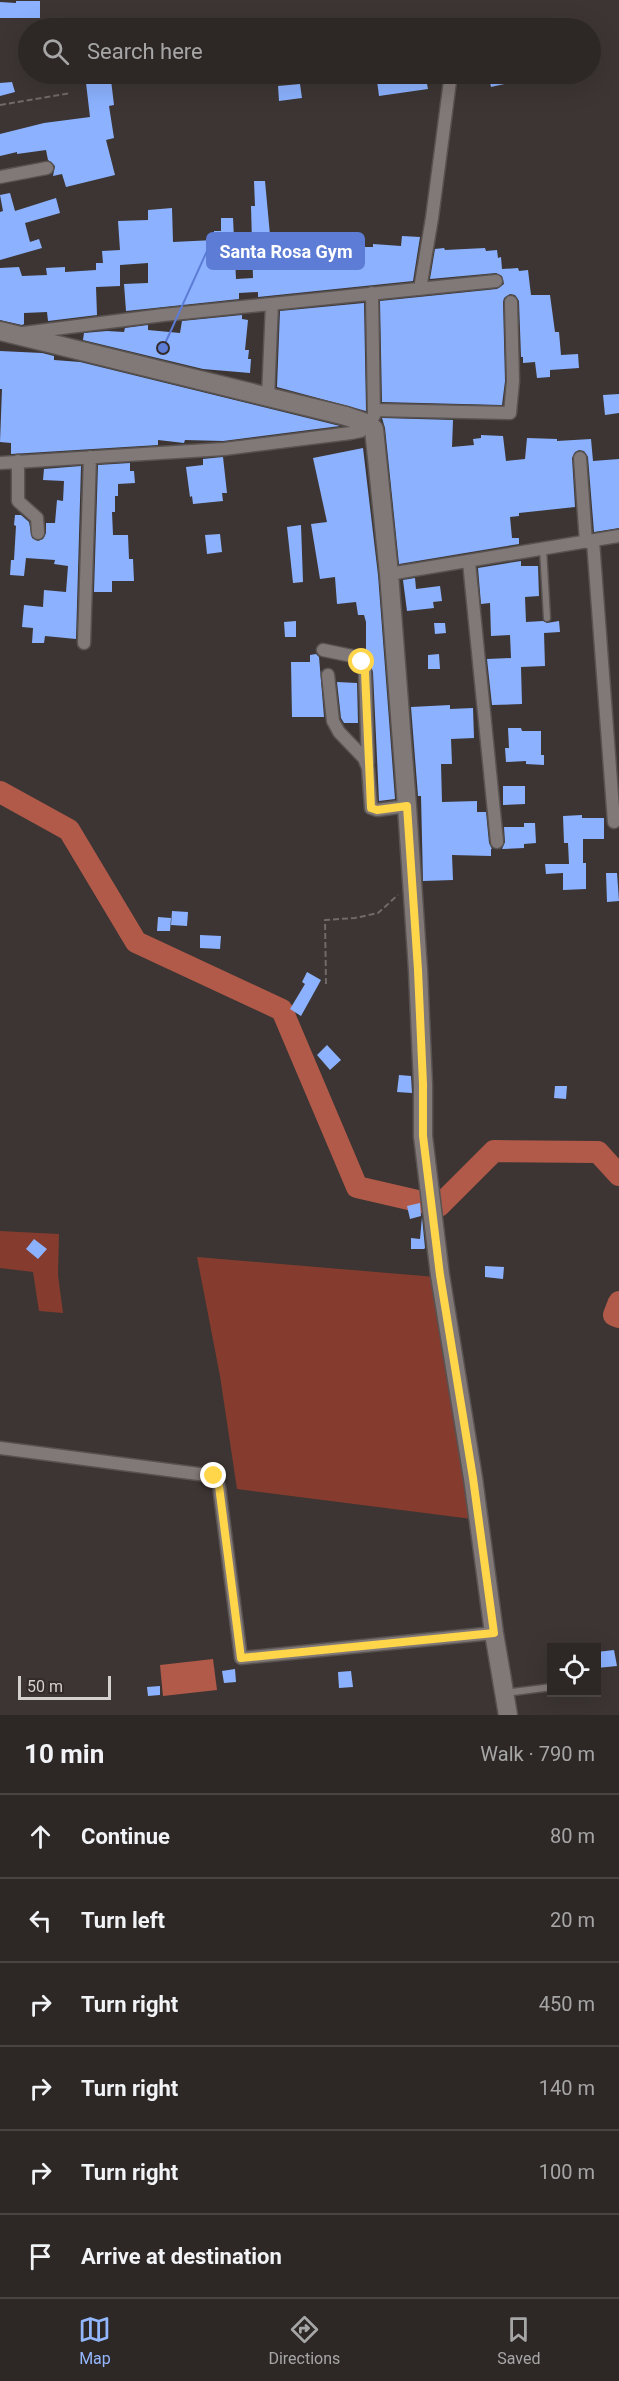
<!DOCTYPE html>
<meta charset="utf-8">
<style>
:root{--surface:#2d2826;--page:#393432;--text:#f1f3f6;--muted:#a7a6a7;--line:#484443;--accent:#93b7fd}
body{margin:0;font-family:Roboto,sans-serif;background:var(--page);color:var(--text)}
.controls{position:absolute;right:18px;bottom:18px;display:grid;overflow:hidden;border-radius:0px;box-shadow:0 6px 24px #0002}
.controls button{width:54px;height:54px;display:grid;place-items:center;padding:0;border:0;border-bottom:2px solid var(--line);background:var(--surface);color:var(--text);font:30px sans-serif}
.scale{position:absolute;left:18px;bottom:15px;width:93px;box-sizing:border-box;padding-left:6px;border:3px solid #d4d0cf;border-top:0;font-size:16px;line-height:21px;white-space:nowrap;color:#d4d0cf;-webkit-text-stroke:4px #322b29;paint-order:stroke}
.stop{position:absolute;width:18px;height:18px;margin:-14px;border:4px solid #ffd54a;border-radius:50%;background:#fff}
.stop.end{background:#ffd54a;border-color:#fff;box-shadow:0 2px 6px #0008}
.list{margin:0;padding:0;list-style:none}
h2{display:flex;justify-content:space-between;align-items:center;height:78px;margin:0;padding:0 24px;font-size:26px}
h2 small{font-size:20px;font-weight:400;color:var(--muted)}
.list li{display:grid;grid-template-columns:39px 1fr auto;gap:18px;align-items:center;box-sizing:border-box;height:84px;padding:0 24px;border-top:2px solid var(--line)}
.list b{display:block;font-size:22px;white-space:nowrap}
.list em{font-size:20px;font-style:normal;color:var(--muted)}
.icon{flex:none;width:33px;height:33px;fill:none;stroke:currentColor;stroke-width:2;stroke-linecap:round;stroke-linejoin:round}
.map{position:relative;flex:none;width:619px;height:1715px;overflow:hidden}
.search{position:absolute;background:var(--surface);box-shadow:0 6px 24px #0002;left:18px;right:18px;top:18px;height:66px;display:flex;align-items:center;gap:15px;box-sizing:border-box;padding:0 21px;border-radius:33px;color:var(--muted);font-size:22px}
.sheet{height:582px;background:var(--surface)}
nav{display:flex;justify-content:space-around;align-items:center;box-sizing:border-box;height:84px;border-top:2px solid var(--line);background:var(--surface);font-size:16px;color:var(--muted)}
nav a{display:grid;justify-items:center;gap:3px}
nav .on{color:var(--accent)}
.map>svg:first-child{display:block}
.green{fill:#853c2e}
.water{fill:#b25a49}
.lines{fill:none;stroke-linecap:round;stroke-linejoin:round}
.river{stroke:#b25a49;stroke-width:22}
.building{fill:#8cb2ff}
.lane-casing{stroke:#585251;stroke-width:9}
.street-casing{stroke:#585251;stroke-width:15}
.secondary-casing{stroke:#585251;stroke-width:21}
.path{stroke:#706a68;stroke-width:2;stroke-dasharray:6 3;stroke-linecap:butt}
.lane{stroke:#817977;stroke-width:6}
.street{stroke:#817977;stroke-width:12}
.secondary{stroke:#817977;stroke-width:18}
.route{stroke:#ffd54a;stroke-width:8}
.leader{fill:none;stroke:#5d7cd5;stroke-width:2}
.callout-dot{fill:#5d7cd5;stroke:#322b29;stroke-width:2}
.callout{fill:#5d7cd5;stroke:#5d7cd5;stroke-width:2}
.callout-label{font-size:18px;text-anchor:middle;font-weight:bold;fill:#fff}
</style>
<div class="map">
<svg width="619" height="1715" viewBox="0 0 619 1715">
<rect width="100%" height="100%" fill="#3c3533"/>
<path class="green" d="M0 1231 59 1234 58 1275 63 1313 39 1311 33 1272 0 1268Z
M197 1257 436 1277 472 1519 237 1489 220 1376Z"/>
<path class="water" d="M213 1659 217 1690 163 1696 160 1665Z"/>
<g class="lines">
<path class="river" d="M0 792 69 830 136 942 282 1010 357 1187 439 1206 494 1151 598 1152 619 1175
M619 1302 614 1315 619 1317"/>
</g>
<path class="building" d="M16 1H40V18H0V2L16 3Z
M403 74H425L428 89 379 96 377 81 404 77Z
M488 74H507L509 83 491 87Z
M111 80 114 105 109 106 114 138 106 140 115 175 66 187 62 174 53 176 55 166 48 160 46 150 17 154V152L0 156V134L44 123 90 117 86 83Z
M12 82 15 92 0 96V83Z
M300 84 302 98 279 101 278 86Z
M254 181H265L270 235 283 236 284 243H308V252L333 253 334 248 363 249V247H373V244L401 246 402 236 420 237 413 281 258 297V292L239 293V299L126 311 124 284 148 283V263L120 265V286L96 287 97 315 48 321 47 312 24 313V324L22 325 0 320V268L19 267 22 276 47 275 46 268 65 267V272L96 270V263H103L102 251 120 250 118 221 148 220V210L172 208 173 242 214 240V231H221V218H233L236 279 253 278 251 206H255Z
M10 193 15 211 56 198 60 213 25 223 30 242 39 239 42 248 0 260V212L3 211 0 195Z
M444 248 445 250 485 248 486 251 497 250 498 258 501 257 502 269 518 268 519 271 528 270 531 295H550L555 332H559L561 355 578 354 579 368 550 370V377L537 378 535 362 523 363V357H521L519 301 515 295 510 294 504 298 503 302 505 381 502 405 382 402 380 301 497 289 504 284 502 276 496 273 430 279 435 249Z
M364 303 366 411 277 387 280 311Z
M242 315V319L248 320 245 350H249L248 359H251L250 373 203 369 83 340 84 333 107 331 124 332 125 328 148 325V330L180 333 182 321Z
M0 351 42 353 54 356V360L80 362 340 426 223 441 185 440 184 443 158 440V445L11 454V443L0 442 2 389H0Z
M619 394V413L605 415 603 395Z
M382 418 453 420 452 447 474 445 473 439 481 438V435L503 436 506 461 525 459 527 438 557 439V441L591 439 593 461 619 459V528L594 532 588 457 584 451 579 450 575 452 572 458 575 507 519 513V516L510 517 512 538H519V544L399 564 385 428Z
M363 448 378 575 395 799 379 801 373 672 366 655V622L364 615H358L356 602 337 604 335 577 320 579 311 524 327 522 313 458Z
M223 457 227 493H222L223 501 193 504 192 496 190 497 186 467 203 465V459Z
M130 463V471H134L135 483 118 484V496H115V512H112L113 535H128L129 559H133L134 581H112V592H94L98 465Z
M81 466 76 639 45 636 44 643H32L33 628 22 627 24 605 43 607 44 590 66 592 68 566 54 564 55 560 26 558 24 576 10 575 11 560H14L16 526 14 525 15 515H21L29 522 32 538 38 541 43 539 46 533V523H55L57 500 63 501 64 481 43 480 44 469Z
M301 525 303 582 293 583 287 527Z
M220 534 222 552 207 554 205 535Z
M521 561V566H538L539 596 525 597 526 622 543 621 547 623 559 621 560 632 544 633 545 666 521 667 522 704 492 705 487 659 511 658 510 635 491 636 490 603 481 604 478 568Z
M415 578 416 589 440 586 442 601 433 602 434 608 407 611 403 580Z
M296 621V637H285L284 622Z
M434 623H445L446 633 435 634Z
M316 654 319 657 324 717H292L291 662H310V655Z
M439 654 440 669H428V655Z
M337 682 357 683 358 723H344L341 718Z
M450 705V709L473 708 474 738 451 739 452 764H441L442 802 477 801V812H486L489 843 492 849H491V856L452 855 453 880 423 881 421 796H418L411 707Z
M508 728H521L522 731H541V755H544V765L526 764V761L506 762 505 748H509Z
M503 786H525V804L503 805Z
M582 815V818H604V839H583V863H586V889L563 890V873L546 874 545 864H569L568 843H564L563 816Z
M524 823H535L536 843 524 844V848L502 849 505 842 504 827H524Z
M606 873H617L619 901 607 902Z
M172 911 188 912 187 926 171 925Z
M158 917 171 918 170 931H157Z
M200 935 221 936 220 949 200 948Z
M307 972 321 980 301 1016 290 1009 305 984 302 982Z
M327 1045 341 1060 330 1070 317 1055Z
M399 1075 411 1076 412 1093 397 1092Z
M555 1086H567L566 1099 554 1098Z
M420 1203 421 1216 410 1219 407 1206Z
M422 1217 425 1248 424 1249H411V1238L420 1239Z
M34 1239 47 1249 38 1259 26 1249Z
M485 1266 504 1267 503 1279 485 1277Z
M614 1650 617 1666 597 1668V1652Z
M235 1669 236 1682 224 1683 222 1671Z
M351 1671 353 1687 339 1688 338 1672Z
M160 1686V1695L148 1696 147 1687Z"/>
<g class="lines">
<g class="lane-casing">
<path id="lane" d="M543 549 547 618
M505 1693 552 1687"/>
</g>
<g class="street-casing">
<path id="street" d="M0 177 47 168
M420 289 432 218 450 81
M372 293 374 416
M23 333 163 315 496 281
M268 397 272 304
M374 410 510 413 513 381 511 302
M580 458 586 542
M18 461V501L37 518 38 533
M0 463 224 449 351 433 361 431 369 424
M593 541 614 822
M469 562 497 842
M389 574 619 536
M84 643 90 457
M323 650 357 657 362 662 365 672 368 763
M328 675 333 721 339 732 364 758 368 768 371 808 377 810 407 806
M0 1448 214 1476 219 1486 241 1658 494 1633"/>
</g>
<g class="secondary-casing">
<path id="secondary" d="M0 331 346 416 369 424 374 429 389 574 407 806 418 970 423 1085V1136L440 1275 473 1478 494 1633 508 1715"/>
</g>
<path class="path" d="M0 105 71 93
M326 984 325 920 355 918 378 913 398 895"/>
<use href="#lane" class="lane"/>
<use href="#street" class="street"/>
<use href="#secondary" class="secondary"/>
</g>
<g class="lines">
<path class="route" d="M214 1476 219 1486 241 1658 494 1633 473 1478 440 1275 423 1136V1084L418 970 407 806 377 810 371 808 365 672 362 662"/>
</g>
<path class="leader" d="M163 348L207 251"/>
<circle class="callout-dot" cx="163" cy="348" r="6"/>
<rect class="callout" x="207" y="233" width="157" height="36" rx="6"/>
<g class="callout-label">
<text x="286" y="258">Santa Rosa Gym</text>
</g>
</svg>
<div class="controls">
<button><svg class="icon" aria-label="locate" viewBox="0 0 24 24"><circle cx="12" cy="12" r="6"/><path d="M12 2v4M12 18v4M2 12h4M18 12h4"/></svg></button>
</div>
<div class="scale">50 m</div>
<div class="stop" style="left:362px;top:662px"></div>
<div class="stop end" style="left:214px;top:1476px"></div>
<div class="search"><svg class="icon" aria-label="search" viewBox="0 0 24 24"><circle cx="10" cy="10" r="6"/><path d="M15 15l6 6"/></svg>Search here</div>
</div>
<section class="sheet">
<h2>10 min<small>Walk · 790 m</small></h2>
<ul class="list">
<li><svg class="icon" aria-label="ahead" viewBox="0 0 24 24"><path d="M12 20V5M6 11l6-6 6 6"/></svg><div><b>Continue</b></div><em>80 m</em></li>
<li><svg class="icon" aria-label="left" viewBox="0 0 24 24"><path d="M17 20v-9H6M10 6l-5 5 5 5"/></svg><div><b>Turn left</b></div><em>20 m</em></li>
<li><svg class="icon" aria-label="right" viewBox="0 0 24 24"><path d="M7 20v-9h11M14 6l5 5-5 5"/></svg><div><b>Turn right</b></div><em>450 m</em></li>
<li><svg class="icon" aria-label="right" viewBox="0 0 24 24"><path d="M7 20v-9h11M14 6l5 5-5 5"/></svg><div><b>Turn right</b></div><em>140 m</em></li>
<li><svg class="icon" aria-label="right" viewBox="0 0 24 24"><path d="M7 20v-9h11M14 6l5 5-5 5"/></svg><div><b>Turn right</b></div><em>100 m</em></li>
<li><svg class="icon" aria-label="arrive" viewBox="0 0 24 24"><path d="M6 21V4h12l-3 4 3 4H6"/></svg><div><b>Arrive at destination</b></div></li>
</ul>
</section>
<nav>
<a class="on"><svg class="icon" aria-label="map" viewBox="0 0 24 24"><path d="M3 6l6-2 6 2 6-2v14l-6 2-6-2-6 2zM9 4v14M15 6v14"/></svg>Map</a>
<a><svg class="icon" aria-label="directions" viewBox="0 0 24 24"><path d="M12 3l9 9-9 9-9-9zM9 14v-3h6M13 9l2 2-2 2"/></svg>Directions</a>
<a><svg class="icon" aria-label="saved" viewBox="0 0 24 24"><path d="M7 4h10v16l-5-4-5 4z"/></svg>Saved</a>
</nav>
